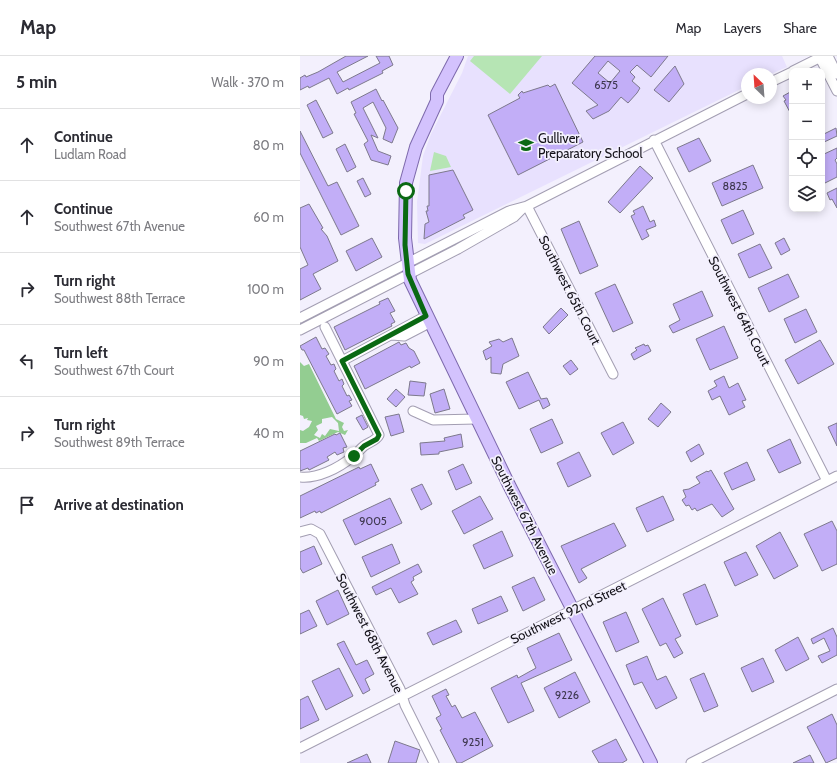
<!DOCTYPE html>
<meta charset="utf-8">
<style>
:root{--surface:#fff;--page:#f7f7f7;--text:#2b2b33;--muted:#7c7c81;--line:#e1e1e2}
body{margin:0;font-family:Cabin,sans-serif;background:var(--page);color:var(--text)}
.controls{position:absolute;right:12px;top:12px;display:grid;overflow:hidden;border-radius:8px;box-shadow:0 2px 10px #0003}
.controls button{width:36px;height:36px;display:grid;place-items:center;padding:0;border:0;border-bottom:1px solid var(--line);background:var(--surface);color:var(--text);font:20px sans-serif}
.compass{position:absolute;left:441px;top:12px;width:36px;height:36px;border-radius:50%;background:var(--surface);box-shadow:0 2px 10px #0003;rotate:335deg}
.stop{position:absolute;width:12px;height:12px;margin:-9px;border:3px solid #0a6913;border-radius:50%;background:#fff}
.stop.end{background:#0a6913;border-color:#fff;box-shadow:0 1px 4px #0008}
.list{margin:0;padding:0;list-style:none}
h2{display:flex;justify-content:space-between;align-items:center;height:52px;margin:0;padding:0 16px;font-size:17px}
h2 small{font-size:13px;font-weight:400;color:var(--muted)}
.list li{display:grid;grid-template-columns:26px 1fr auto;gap:12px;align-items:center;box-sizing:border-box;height:72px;padding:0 16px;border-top:1px solid var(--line)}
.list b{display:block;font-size:15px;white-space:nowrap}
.list p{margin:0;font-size:13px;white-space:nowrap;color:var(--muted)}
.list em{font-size:13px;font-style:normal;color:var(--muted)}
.icon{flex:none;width:22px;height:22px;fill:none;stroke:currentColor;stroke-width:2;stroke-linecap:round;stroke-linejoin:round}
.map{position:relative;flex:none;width:537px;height:707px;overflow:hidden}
header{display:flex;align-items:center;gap:24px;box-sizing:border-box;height:56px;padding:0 20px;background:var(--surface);border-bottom:1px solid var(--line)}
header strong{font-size:19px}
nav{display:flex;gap:22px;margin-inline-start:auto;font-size:14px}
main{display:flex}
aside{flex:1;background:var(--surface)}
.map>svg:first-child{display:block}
.built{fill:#e8e1fe}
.green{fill:#b6e5b4}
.water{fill:#93cd91;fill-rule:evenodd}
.building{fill:#c2aef7;stroke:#7d798c;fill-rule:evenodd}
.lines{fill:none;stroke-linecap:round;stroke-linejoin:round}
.minor-casing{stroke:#a39eb2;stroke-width:11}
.major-casing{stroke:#7d69ac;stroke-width:14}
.minor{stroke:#fff;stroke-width:9}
.major{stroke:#d3c2fd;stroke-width:12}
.route{stroke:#0a6913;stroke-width:5}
.labels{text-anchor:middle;stroke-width:3.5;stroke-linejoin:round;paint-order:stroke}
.number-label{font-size:11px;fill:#3f3850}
.poi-label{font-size:13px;fill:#131118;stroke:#f3f0fd;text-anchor:start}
.street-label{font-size:13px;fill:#131118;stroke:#f3f0fd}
</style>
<header>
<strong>Map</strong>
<nav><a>Map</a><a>Layers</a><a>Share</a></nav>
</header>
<main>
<aside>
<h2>5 min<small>Walk · 370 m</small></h2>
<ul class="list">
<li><svg class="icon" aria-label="ahead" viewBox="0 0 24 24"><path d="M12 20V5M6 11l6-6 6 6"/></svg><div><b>Continue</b><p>Ludlam Road</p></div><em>80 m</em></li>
<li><svg class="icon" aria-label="ahead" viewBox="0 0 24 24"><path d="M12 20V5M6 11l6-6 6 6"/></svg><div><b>Continue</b><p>Southwest 67th Avenue</p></div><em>60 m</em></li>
<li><svg class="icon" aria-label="right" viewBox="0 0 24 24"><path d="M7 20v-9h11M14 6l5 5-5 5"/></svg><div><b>Turn right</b><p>Southwest 88th Terrace</p></div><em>100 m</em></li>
<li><svg class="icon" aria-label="left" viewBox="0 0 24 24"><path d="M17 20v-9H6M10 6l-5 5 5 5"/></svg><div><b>Turn left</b><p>Southwest 67th Court</p></div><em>90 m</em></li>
<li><svg class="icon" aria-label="right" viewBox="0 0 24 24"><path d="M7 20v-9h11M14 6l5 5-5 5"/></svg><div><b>Turn right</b><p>Southwest 89th Terrace</p></div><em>40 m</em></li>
<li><svg class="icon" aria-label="arrive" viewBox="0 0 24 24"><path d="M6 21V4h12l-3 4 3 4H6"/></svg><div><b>Arrive at destination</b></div></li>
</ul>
</aside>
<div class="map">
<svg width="537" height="707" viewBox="0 0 537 707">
<rect width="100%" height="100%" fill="#f3f0fd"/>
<path class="built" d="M168 0H482L487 11 471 18H447V30L125 188 118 187 117 146 123 100 131 78 162 17Z"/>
<path class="green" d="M174 0H242L210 38 170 5Z
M134 96 146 100 151 111 130 115Z"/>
<path class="water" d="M0 306 4 310 9 308 36 363 44 367 42 371 44 375 48 374 45 379 38 376 19 385 17 382 6 387H0V374L3 375 9 371 12 365 7 364 8 362 4 363 3 360 0 359ZM32 361 38 367 39 375 30 373 25 380 22 378 20 382 14 379 18 374 16 370 22 367V363Z"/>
<path class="building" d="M46 0H68L37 16 43 26 80 7 76 0H89L93 9 82 15 83 17 49 34 48 32 37 38 29 22 9 32 8 30 0 34V22L5 19 6 21 18 16Z
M295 0H368L351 21 337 9 330 16 335 21 332 25 340 32 337 37 328 47 321 41 309 55 293 63 286 55 298 49 272 27ZM308 5 320 15 310 27 298 17Z
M375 10 384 28 369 46 354 34Z
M255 28 283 86 218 119 188 59 220 42 218 39 222 35 223 37 248 29 250 31Z
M76 33 82 45 83 44 98 72 92 87 83 83 86 72 73 46 63 52 78 82 71 79 78 95 91 100 88 109 71 104 64 88 68 85 54 58 56 57 51 46Z
M492 35V60L484 45 486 44 483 40Z
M16 44 33 77 23 82 7 49Z
M536 72 537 80 522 87V79Z
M0 75 28 130 37 126 59 170 41 179 0 97Z
M399 82 411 105 389 116 377 92Z
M45 88 56 111 47 116 36 93Z
M537 92V102L535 104 537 108V121L525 127 522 121V99Z
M453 109 463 132 422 150 412 127Z
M340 110 353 122 320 157 308 146Z
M153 114 173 154 163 159 165 162 124 183 125 168 129 166 126 155H128L127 150H129V119Z
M63 122 71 138 65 141 57 125Z
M537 132V152L532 143 530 144 527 137Z
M9 148 23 172 21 173 27 180 38 205 13 218 21 233 0 244V213L8 209 0 191V152Z
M343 150 350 166 354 164 356 170 346 174 349 180 342 184 331 160 335 158 333 155Z
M443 154 454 178 432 188 421 164Z
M279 165 298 210 280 218 261 173Z
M72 182 82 201 56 215 46 195Z
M484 182 490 194 481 199 475 187Z
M460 188 472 212 449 222 438 198Z
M488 218 499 241 469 256 458 232Z
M315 228 333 267 313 276 295 237Z
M402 235 413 260 373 277 369 270 380 264 373 248Z
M88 242 95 255 90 257 95 266 91 268 92 270 45 294 34 271 80 248 79 246Z
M261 252 268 259 249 278 243 271Z
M506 253 517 276 495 287 484 263Z
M424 270 438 302 410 314 396 283Z
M16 281 22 293 25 292 29 298 26 300 31 309 34 308 36 313 34 315 39 325 42 323 44 328 42 330 47 340 49 339 52 344 49 345 52 350 37 358 4 294H2L0 290Z
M212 282 219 300 203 308 201 318 191 317V301L186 304 183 295 192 290 189 286 199 283 203 286Z
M520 284 534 308 498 328 485 304Z
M99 286 101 289 106 287 109 292 114 295 120 307 111 312 110 310 65 333 54 310Z
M344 288 345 290 348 289 351 295 334 304 331 298 337 294 335 292Z
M271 304 278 313 270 319 263 310Z
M228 316 241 343 247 342 250 349 243 353 239 344 219 353 206 326Z
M424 320 429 332 438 327 446 344 442 345 445 351 429 359 420 340 412 344 408 335 417 330 414 325Z
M110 325 126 327 124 340 108 339Z
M96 333 105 341 96 351 87 343Z
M144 333 150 353 135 357 130 338Z
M361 347 371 356 358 371 348 363Z
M99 358 104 376 91 380 85 361Z
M62 359 68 371 63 374 56 362Z
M252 363 263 387 241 397 230 373Z
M323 366 334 387 313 399 301 377Z
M537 367V390L528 371Z
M40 377 47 391 43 392 44 396 37 399 35 396 27 401 29 404 9 414 8 412 0 415V395L35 378 36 379Z
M161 378 163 391 139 396V398L121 399 120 387 145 385 144 382Z
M490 383 501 407 479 417 467 394Z
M399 388 404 398 391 406 386 396Z
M279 396 291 420 268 431 257 407Z
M447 406 455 424 432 434 424 417Z
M71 408 79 425 75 427 76 429 21 457 20 455 16 457 15 455 0 462V440L59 411 60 413Z
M163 408 172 427 156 434 148 415Z
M411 414 434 453 422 461 412 448 397 455 395 452 392 454 389 449 386 450 382 444 386 441 383 434 389 433 400 427 396 421 407 415 408 416Z
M122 428 132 448 121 454 111 433Z
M180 440 193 463 164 478 152 455Z
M363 440 374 464 347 476 336 452Z
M90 442 102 467 55 489 43 464Z
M532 465 537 475V508L522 515 504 478Z
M314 467 326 490 281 513 287 522 279 527 261 490Z
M202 475 213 500 184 513 173 489Z
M480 476 498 510 474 523 456 490Z
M92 488 100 507 71 521 62 501Z
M14 490 22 508 3 517 0 512V496Z
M446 496 458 519 435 530 424 506Z
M118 508 122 516 113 521 114 524 111 526 118 538 99 547 91 532 76 539 72 531Z
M234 521 245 544 223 555 212 531Z
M405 528 418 560 396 569 383 538Z
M38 534 49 558 27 569 16 545Z
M201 540 208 555 178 568 172 553Z
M363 542 381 580 375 583 383 597 374 602 366 587 360 590 342 553Z
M9 554 17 570 0 578V558Z
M326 556 339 586 316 596 303 566Z
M156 564 162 576 133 589 127 577Z
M533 572 537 581V599L522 607 518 600 530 595 524 582 513 588 511 583Z
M259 577 272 604 221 627 234 655 208 667 191 632 217 619 218 622 236 612 227 592Z
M498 581 509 603 486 615 475 594Z
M44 585 56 609 67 604 74 618 65 623 70 634 63 638 37 588Z
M347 600 357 624 366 620 377 642 356 653 342 626 334 629 326 609Z
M463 602 474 626 452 636 441 612Z
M39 612 53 640 26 654 12 625Z
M275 616 290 646 259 662 244 632Z
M404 617 418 650 404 656 390 623Z
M146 633 149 639 146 640 152 651 155 649 162 662 175 656 193 690 161 707H157L140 674 142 673 136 662 141 659 132 640Z
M8 640 19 664 0 673V644Z
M532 658 537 669V702L526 707 507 671Z
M316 683 327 704 322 707H299L292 695Z
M95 685 120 694 116 707H88Z
M67 698 71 707H47Z
M510 699 514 707H493Z"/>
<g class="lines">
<g class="minor-casing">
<path id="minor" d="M528 0 537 18
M520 2 537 35
M493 15 523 0
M471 26 492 16
M354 84 527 425
M227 150 313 318
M0 262 209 155 227 150 447 38
M0 274 158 193 214 161 222 153
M92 279 104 280 129 267
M42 305 126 260
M113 355 133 364 176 363
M0 421C17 423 39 412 52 401 57 398 60 393 64 390 69 386 76 385 79 379L25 271
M0 476 11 473 20 478 100 633 105 649 134 707
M0 692 537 420
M391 707 537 633"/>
</g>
<g class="major-casing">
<path id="major" d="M157 0 137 38V45L116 91 106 127 105 182 110 224 209 429 351 707"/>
</g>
<use href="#minor" class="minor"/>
<use href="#major" class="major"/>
</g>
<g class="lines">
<path class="route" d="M54 400 64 390 77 383 79 379 42 305 126 260 108 218 105 189 106 135"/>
</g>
<defs>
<g id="school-bare" transform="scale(1.2)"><path d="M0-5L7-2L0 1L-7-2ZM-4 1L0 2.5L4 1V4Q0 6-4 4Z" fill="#0a6913" stroke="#f3f0fd" stroke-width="2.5" paint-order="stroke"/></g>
</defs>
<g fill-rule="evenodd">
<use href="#school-bare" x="226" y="89"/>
</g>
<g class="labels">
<g class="number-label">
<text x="306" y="33">6575</text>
<text x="435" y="134">8825</text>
<text x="73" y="469">9005</text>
<text x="267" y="643">9226</text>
<text x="173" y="690">9251</text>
</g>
<g class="poi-label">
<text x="238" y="87">Gulliver<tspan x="238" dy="15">Preparatory School</tspan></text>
</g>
<g class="street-label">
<text transform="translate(270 234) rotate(63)" y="5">Southwest 65th Court</text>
<text transform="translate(440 255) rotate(63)" y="5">Southwest 64th Court</text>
<text transform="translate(225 459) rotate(63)" y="5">Southwest 67th Avenue</text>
<text transform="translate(268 556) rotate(-26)" y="5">Southwest 92nd Street</text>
<text transform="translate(70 577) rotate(63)" y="5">Southwest 68th Avenue</text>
</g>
</g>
</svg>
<div class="controls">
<button>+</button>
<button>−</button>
<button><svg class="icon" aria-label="locate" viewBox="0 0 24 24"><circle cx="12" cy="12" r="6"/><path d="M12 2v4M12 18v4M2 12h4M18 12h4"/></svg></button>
<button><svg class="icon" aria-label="layers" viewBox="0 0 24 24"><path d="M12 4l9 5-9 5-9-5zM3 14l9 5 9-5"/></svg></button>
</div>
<svg class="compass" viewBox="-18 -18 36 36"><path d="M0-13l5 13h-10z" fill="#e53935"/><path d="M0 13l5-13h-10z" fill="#7c7c81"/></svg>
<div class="stop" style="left:106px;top:135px"></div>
<div class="stop end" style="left:54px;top:400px"></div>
</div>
</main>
